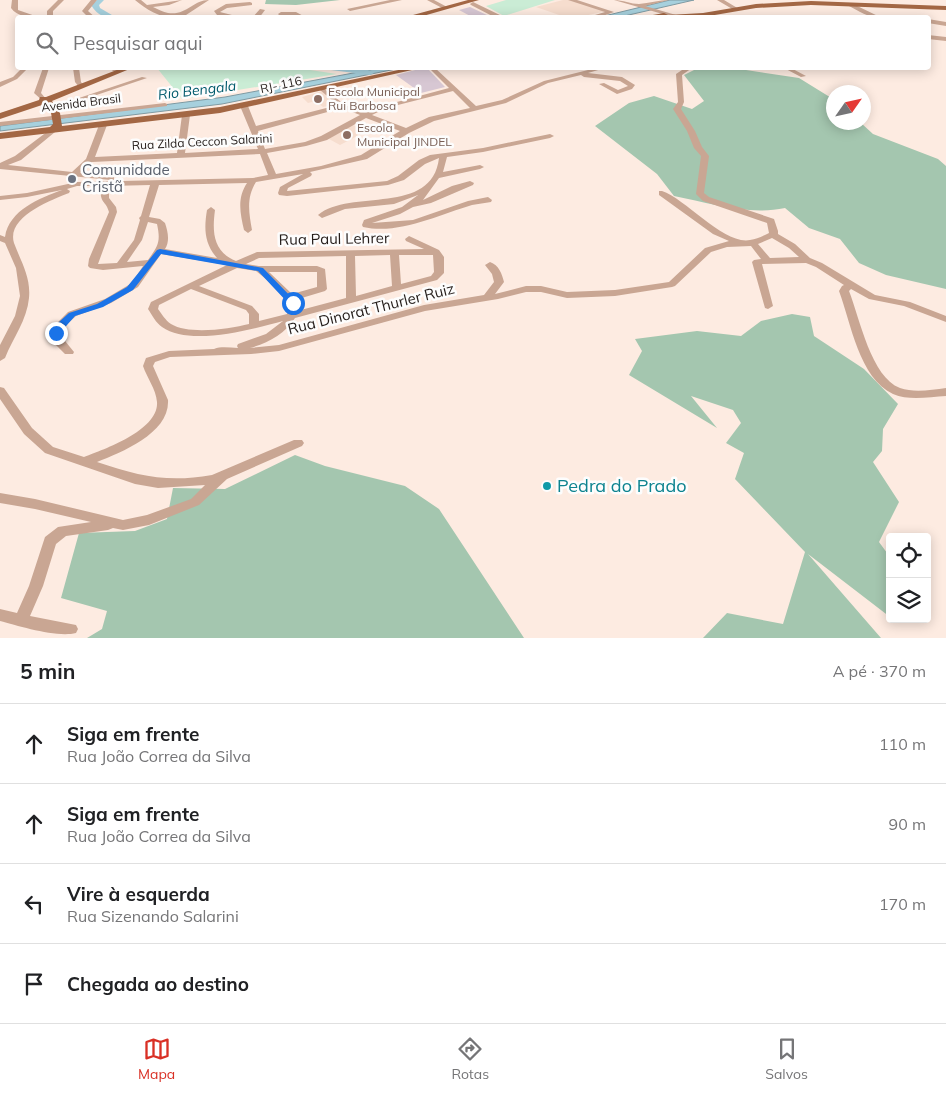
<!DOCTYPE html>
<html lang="pt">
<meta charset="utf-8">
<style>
:root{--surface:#fff;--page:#f2f2f2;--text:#202124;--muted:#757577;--line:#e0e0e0;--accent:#d93025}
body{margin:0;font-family:Mulish,sans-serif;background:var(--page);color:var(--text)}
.controls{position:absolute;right:15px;bottom:15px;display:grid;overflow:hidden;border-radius:5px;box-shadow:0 2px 12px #0003}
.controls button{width:45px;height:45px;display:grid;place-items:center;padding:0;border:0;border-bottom:1px solid var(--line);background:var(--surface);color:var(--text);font:25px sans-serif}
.compass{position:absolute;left:826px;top:85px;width:45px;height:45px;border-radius:50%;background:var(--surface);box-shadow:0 2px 12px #0003;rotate:56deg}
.stop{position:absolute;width:15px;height:15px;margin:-11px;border:4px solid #1a73e8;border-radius:50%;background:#fff}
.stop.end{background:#1a73e8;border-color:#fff;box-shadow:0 1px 5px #0008}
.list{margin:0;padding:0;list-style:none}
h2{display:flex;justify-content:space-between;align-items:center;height:65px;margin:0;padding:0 20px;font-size:21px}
h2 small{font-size:16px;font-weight:400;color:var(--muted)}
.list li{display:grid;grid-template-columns:32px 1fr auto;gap:15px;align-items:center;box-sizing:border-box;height:80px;padding:0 20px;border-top:1px solid var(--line)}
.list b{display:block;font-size:19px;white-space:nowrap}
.list p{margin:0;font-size:16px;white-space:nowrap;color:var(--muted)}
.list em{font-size:16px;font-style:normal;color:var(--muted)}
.icon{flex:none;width:28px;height:28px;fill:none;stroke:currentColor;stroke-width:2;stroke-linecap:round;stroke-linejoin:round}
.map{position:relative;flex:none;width:946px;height:638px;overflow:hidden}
.search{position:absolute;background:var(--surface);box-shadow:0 2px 12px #0003;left:15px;right:15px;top:15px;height:55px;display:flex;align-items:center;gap:12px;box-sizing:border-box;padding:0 18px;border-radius:5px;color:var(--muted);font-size:19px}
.sheet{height:385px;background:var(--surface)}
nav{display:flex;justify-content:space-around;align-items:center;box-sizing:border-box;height:70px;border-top:1px solid var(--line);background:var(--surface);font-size:14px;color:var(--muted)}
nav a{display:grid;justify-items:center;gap:2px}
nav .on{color:var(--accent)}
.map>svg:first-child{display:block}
.built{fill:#f6ddce}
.green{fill:#caecd5}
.forest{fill:#a4c6af}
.water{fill:#a6d0dd;stroke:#7f9aa2}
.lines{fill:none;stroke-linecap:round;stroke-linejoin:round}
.river{fill:#a6d0dd;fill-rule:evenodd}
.building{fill:#d7c7d3}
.minor{fill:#c9a693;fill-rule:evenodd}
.major{fill:#a36744;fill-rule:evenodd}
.route{fill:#1a73e8}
.education-dot{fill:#8d6e63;stroke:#fdfdfd;stroke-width:2}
.worship-dot{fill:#6b7280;stroke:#fdfdfd;stroke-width:2}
.culture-dot{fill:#0f9aa8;stroke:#fdfdfd;stroke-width:2}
.labels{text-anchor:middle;stroke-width:5;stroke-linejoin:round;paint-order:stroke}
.far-street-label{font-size:12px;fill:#241d1a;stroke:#fdfdfd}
.far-education-label{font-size:12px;fill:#785e54;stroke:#fdfdfd;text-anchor:start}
.far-water-label{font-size:14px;font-style:italic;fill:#005a6c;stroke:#fdfdfd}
.worship-label{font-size:15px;fill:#5b616d;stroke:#fdfdfd;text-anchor:start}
.street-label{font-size:15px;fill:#241d1a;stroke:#fdfdfd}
.near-culture-label{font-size:18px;fill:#0d838f;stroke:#fdfdfd;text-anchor:start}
</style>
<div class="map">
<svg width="946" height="638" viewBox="0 0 946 638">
<rect width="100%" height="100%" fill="#fdebe1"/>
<path class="built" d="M563 0H570L607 11 579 17H565L536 7Z
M322 91 338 104 323 107 315 101 308 103 302 97Z
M351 124 367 131 340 145 329 139Z"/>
<path class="green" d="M506 0H555L504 16 486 6Z
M157 68H297L337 74 182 99Z"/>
<path class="forest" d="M266 0H340L296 5 265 4Z
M698 68H733L799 78 833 99 834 122 861 123 873 134 938 159 946 166V289L886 275 859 263 840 239 809 228 785 208C748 216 710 203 674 196L657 174 595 126 629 103 654 96 692 109 704 101 684 75Z
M792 314 810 317 814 336 864 369 898 404 883 429 882 451 873 462 899 502 879 542 890 557V617L808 554 881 638H703L727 613 783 624 805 552 735 479 744 453 726 443 741 423 733 410 691 396 717 428 629 375 642 351 635 339 697 331 741 336 761 321Z
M295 455 325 466 405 486 439 509 524 638H87L102 629 107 611 61 598 79 533 135 531 167 519 173 488 225 489Z"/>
<path class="water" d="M670 0H694L620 17 596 18Z
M380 68H401L222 104 0 131V126L225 97Z"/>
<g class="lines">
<path class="river" d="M97 0H104L99 5 100 8 117 18C105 18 98 16 91 5Z
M327 68C340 66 363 66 374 73L370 75 331 70Z"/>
</g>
<path class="building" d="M470 7 489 16 474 18 459 10Z
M423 68H427L445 87 421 93 396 75Z"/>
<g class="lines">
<path class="minor" d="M12 0H18V10L41 18C31 18 17 17 11 8Z
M58 0H64L53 11V18H47V11Z
M91 0H97L88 11 96 18H89L82 11Z
M135 0H141L147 5 182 0 169 5 153 7C158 9 163 12 168 13 186 16 193 0 209 0L186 15 174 16 175 18C161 18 145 9 135 0Z
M390 0H402L350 11 347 9Z
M427 0H434L449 8 444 9Z
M568 0H577L614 12 597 18H585L605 12Z
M614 0C623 0 631 4 639 4 649 3 659 0 669 0L645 6 676 15 673 17Z
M717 0H724L739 9 734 10Z
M250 2 252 3V5L227 8 220 12 232 15V18L217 15 214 11 226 4Z
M473 2 504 17 505 18H496L471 5 470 4Z
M847 3H851L882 18C868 18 859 11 847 5Z
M260 9 265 10 259 18H252Z
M281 12H296L307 18 279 15 278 14Z
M928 19 946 22V26L928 23Z
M928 35 946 37V41L928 39Z
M22 68H28L17 79 0 87V82L13 77Z
M43 68H49L41 93 46 99 43 101 34 93Z
M73 68H79L81 82 84 86 83 87H79L75 82Z
M108 68H115L120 71 117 73Z
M429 68H435L476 106 502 100 544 81 596 68H605L588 73 622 77 635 85 632 89 617 94 599 84 604 83 618 90 628 86 620 81 584 77 581 75 548 83 506 103 434 121 409 133 367 159 310 172 312 174 311 176 288 188 287 191 387 181 398 176 419 160 430 155 483 148 550 134 554 136 550 138 483 152 447 157 443 172 480 165 484 167 480 169 439 178 423 200 452 186 470 181 474 183 473 185 431 203 413 207 400 214 372 223 413 220 468 201 488 197 492 200 491 202C485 203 478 204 472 205 438 215 399 235 363 227L362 225 364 220 402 207 418 195 394 204 345 209 322 218 318 215C350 188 432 217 439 158L425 164 404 180 388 185 287 196 279 195 278 193 280 187 303 174 256 182C246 198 249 213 252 230L248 233 244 230C240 213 237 198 247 183L159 185 149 217 160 219 165 223C168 232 170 241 165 249L217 258C204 243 204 228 207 210L211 207 215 210C212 232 213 252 236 261L257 252 424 249 406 241 405 239 409 236 439 250 444 257V273L437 280 295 318C285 334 268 343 250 348L279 345 424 305 484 295 494 282 492 274 485 265 490 262C499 265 502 274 504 282L495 294 526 286H541L567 292 615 290 669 282 705 248 729 241 713 234 659 195V191H662C686 199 724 245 750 240 757 239 763 236 769 233L767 223 703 201 696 194 701 156 694 148 687 131 673 109 678 102 676 74 685 68H692L682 75 684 102 681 109 695 131 702 147 709 156 704 193 709 197 774 219 778 231V234L795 244 810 258 822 263 875 295 910 302 946 316V322L904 306 869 299 851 289 849 291C860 319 871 377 900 388 914 393 931 390 946 388V396C929 397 909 401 893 394 859 378 851 323 839 291L842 286 844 285 816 267 806 263 762 264 773 306 768 309 765 308 752 262 754 260 761 259 751 246 727 247 711 252 675 286 672 287 615 296 567 298 541 292H526L498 299 425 311 279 351 251 354 170 357 155 362 153 366 168 400C170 433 122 452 97 462 139 476 167 483 212 475L294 440H302L304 443 302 446 227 479 199 505 149 525 123 530 113 528 108 530 66 536 56 544 43 586 30 616 76 625 78 629 76 633C57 638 19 626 0 621V609L17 613 29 586 45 537 58 527 91 522 35 509 0 503V493L35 499 123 520 147 515 191 499 205 485 158 488 135 484 45 453 24 434 0 399V387L4 388 32 428 53 447 84 457C105 449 159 430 157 402 156 389 147 378 143 366L146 358 169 351 214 349C222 346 230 348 238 348L237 346 238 344 266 334 283 321C253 329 190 347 162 327 156 323 152 315 148 309L151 302 227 265 161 254 138 287 111 303 76 316 66 325 61 336 74 352 73 354H65L55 344 51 336 58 322 68 312 105 299 132 283 143 266 103 270 90 268 88 266 89 259 109 212C106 200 99 204 101 186H77L67 189 70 191 69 193C51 200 6 217 14 243 21 262 31 277 29 298 27 320 13 338 5 358L0 361V345L15 316 20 296 16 268 5 243 0 241V235L5 237C9 210 40 198 62 190L27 197 0 200V196L27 193 77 182 253 178 268 175 260 154 92 162 80 173 114 176V180H111L0 169V163L15 156 52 128H55V132L21 160 8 165 72 172 86 159 99 125 103 123 107 125 95 157 177 153 182 115 186 113 190 115 185 153 258 149 240 106 242 105 248 106 256 126 338 105 320 90V88L322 87 345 105 365 112 382 106 449 88ZM453 91 470 108 429 117 406 128 372 115 386 108ZM342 108 360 115 321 136 305 142 265 149 258 131ZM366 118 400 131 361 155 321 166 276 174 267 153 306 146 327 140ZM150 185 141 216 139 218 140 220 134 240 117 263 98 264 117 212 116 207 109 198V186ZM148 222 157 224C161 242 158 246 148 260L127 262 142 240ZM772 238 789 248 799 257 770 258 758 244ZM390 255 392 286 356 296 355 256ZM399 255H433L434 272 431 276 401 284ZM346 256V298L297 311 298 307 295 300 325 291 327 289 325 269 317 266H259L246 264 259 258ZM237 268 256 271 266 279 285 299 288 307 287 314 259 321V314L252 306 199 286ZM269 272H317V287L292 294ZM191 289 246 310 249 314V324C229 329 189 335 171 324 165 320 162 314 158 309L159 305Z
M784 68H791L806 76 801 77Z
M142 77 147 78 55 109 49 108Z
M165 103 167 104V106L0 126V122Z"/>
<path class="major" d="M468 0H479L416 18H402Z
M811 1 946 6V10L811 5 756 8 703 17 636 18 664 13 668 15 703 13 756 4Z
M122 68H132L52 101 60 113 62 126 220 107 408 68H421L220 113 0 139V133L50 127 53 124 51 113 45 104 0 119V113L39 100 40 97H46Z"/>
</g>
<path class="route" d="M160 249 263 268 297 303 290 305 258 271 161 254 133 290 103 307 75 316 59 334H53L52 333 59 322 69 313 97 304 127 287 157 250Z"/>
<g class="education-dot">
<circle cx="318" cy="99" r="5"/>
<circle cx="347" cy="135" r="5"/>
</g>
<circle class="worship-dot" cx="72" cy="179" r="5"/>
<circle class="culture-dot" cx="547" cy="486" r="5"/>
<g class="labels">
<g class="far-street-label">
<text transform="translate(281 85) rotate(-12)" y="4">RJ- 116</text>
<text transform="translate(81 103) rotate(-7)" y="4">Avenida Brasil</text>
<text transform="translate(202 142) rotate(-3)" y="4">Rua Zilda Ceccon Salarini</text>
</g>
<g class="far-education-label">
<text x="328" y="96">Escola Municipal<tspan x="328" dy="14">Rui Barbosa</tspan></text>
<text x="357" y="132">Escola<tspan x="357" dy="14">Municipal JINDEL</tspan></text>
</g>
<g class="far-water-label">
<text transform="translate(197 90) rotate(-7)" y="5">Rio Bengala</text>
</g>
<g class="worship-label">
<text x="82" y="175">Comunidade<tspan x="82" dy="17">Cristã</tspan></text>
</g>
<g class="street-label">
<text transform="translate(334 239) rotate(-1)" y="5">Rua Paul Lehrer</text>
<text transform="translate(371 309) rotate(-14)" y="5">Rua Dinorat Thurler Ruiz</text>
</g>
<g class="near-culture-label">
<text x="557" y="492">Pedra do Prado</text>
</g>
</g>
</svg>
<div class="controls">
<button><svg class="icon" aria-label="locate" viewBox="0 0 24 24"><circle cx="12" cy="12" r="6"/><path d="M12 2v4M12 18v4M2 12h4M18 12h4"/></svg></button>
<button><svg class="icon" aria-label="layers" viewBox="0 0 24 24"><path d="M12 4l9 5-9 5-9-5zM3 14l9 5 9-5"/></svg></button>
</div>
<svg class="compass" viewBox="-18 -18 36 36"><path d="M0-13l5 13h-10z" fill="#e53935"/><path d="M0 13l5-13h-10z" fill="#757577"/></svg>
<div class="stop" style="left:293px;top:303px"></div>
<div class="stop end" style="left:56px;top:333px"></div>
<div class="search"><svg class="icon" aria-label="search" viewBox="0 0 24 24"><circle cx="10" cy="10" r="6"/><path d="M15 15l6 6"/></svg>Pesquisar aqui</div>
</div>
<section class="sheet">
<h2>5 min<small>A pé · 370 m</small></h2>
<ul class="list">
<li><svg class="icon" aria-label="ahead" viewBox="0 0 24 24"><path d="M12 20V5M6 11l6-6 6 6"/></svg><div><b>Siga em frente</b><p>Rua João Correa da Silva</p></div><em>110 m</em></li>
<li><svg class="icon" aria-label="ahead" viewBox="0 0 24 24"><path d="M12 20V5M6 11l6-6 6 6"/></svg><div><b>Siga em frente</b><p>Rua João Correa da Silva</p></div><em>90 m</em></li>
<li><svg class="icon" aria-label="left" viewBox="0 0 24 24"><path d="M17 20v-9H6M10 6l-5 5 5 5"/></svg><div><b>Vire à esquerda</b><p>Rua Sizenando Salarini</p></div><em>170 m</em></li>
<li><svg class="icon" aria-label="arrive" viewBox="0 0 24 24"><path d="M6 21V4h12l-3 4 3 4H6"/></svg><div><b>Chegada ao destino</b></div></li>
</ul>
</section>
<nav>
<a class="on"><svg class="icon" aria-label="map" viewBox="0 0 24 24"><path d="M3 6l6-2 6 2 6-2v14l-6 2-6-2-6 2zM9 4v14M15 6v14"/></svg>Mapa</a>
<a><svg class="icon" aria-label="directions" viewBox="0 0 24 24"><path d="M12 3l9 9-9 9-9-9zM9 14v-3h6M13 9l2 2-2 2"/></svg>Rotas</a>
<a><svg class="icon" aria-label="saved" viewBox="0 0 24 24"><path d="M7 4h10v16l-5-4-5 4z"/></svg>Salvos</a>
</nav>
